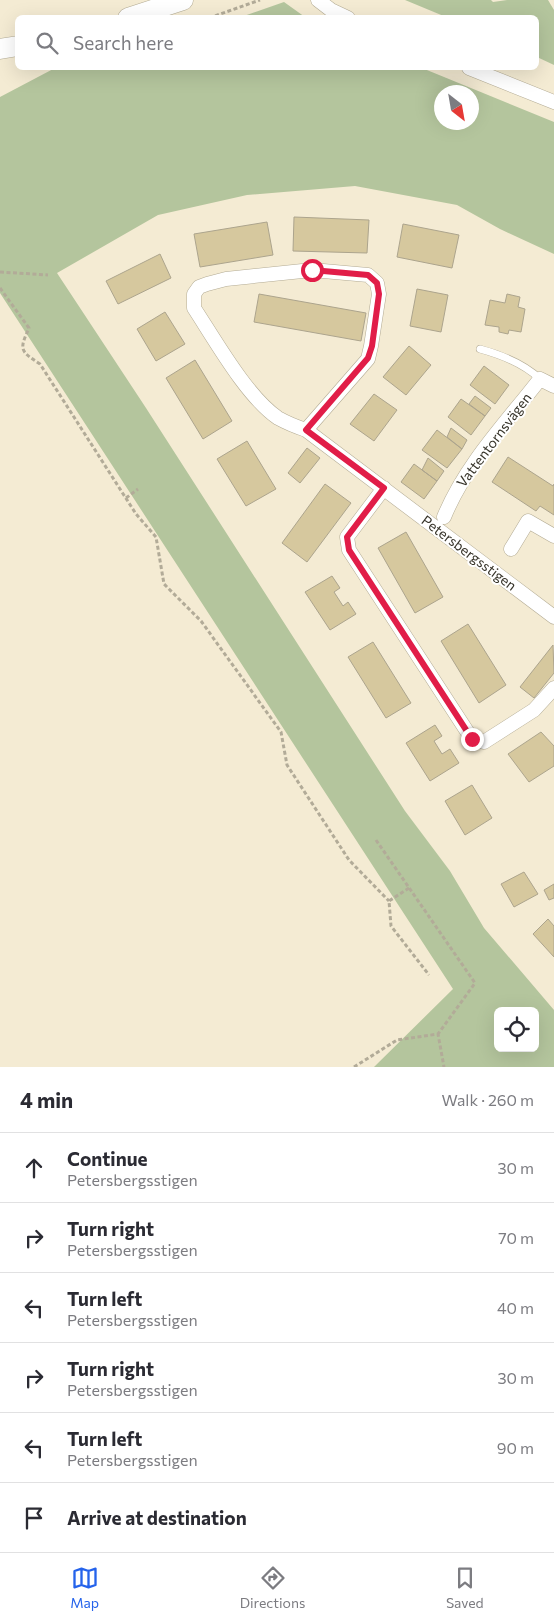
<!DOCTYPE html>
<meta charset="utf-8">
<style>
:root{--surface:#fff;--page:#f7f7f7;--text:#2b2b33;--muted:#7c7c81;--line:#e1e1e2;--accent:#2563eb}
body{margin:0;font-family:Commissioner,sans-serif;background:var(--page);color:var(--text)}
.controls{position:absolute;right:15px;bottom:15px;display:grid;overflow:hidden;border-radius:8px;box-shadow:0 5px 20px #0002}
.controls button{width:45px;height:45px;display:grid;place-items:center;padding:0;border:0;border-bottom:1px solid var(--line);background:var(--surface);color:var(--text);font:25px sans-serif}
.compass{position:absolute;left:434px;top:85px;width:45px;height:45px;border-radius:50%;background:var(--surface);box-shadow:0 5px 20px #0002;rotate:149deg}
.stop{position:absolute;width:15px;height:15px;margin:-11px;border:4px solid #e11d48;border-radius:50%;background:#fff}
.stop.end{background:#e11d48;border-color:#fff;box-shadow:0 1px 5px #0008}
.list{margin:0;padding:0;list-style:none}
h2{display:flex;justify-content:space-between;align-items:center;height:65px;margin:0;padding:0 20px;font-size:21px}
h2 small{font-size:16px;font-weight:400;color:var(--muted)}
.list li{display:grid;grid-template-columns:32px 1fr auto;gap:15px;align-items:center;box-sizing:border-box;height:70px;padding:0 20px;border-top:1px solid var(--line)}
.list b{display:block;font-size:19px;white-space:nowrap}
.list p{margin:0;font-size:16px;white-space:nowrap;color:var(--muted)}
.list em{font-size:16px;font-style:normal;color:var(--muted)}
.icon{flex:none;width:28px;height:28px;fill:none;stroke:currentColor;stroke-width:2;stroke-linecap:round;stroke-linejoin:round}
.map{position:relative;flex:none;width:554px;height:1067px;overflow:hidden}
.search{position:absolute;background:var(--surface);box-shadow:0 5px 20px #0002;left:15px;right:15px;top:15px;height:55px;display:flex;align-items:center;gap:12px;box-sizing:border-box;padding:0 18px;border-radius:8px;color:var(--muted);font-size:19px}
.sheet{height:485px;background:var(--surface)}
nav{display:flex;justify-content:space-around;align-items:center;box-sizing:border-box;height:70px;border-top:1px solid var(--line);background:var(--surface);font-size:14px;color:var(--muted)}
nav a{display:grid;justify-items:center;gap:2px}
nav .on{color:var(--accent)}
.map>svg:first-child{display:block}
.forest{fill:#b4c59d;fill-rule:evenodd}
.building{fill:#d6c89e;stroke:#aca48d}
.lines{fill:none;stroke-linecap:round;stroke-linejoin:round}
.service-casing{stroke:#b3ab94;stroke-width:8}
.minor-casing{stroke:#b3ab94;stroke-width:15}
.secondary-casing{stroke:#b3ab94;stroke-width:21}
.path{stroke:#b2ab98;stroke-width:3;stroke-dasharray:4 2.5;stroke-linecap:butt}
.service{stroke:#fff;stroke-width:7}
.minor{stroke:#fff;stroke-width:14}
.secondary{stroke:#fff;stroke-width:20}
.route{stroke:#e11d48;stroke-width:6}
.labels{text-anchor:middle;stroke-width:4;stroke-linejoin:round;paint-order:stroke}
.street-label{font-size:14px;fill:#37342a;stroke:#fff}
</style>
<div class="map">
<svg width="554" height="1067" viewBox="0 0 554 1067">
<rect width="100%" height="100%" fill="#f4ebd3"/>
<path class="forest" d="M405 0H491L493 2 507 0H548L554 10V65L537 57 536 18 446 17Z
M284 2 305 17H241Z
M55 68H422L554 122V254L500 229 457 205 355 186 247 195 158 215 57 273 146 408 405 811 450 871 484 928 554 1010V1067H374L453 989 0 293V97ZM472 92V122H442V92ZM498 1011H535V1048H498Z"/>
<path class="building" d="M294 217 369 220 367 253 293 251Z
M267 222 273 255 200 267 194 234Z
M403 224 459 235 452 268 397 257Z
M160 254 171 278 118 304 106 281Z
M417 289 448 295 441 332 410 326Z
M259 294 366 313 361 341 254 322Z
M507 294 520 297 518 307 525 309 521 332 509 330 508 334 499 332V327L485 325 490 300 505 303Z
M165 312 185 344 156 361 137 329Z
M409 346 431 365 406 395 383 377Z
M195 360 232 421 203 439 166 378Z
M484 366 509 385 495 404 470 385Z
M374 394 397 410 374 441 350 424Z
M475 396 491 408 485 416 469 404Z
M461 399 485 416 471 435 448 417Z
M451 428 467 440 462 449 447 437Z
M437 430 462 449 447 468 422 450Z
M247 441 276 489 246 506 217 459Z
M307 448 320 458 300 483 288 473Z
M508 457 553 486 554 484V515L540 506 536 511 492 482Z
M428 458 444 471 437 481 422 470Z
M414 464 437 481 424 499 401 482Z
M325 484 351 503 307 562 282 543Z
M406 532 443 597 415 613 378 548Z
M332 576 340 588 334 592 343 606 348 602 356 614 330 630 305 592Z
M468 624 506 685 479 703 441 641Z
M373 642 411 703 386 718 348 657Z
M553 645 554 673 534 698 520 687Z
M435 725 442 736 434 741 442 754 450 749 459 763 430 781 406 743Z
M541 732 554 746V766L529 782 508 754Z
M472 785 492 818 465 835 445 801Z
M524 872 538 894 514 907 501 884Z
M554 884V898L549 900 544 890Z
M548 919 554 926V957L533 934Z"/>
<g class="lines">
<g class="service-casing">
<path id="service" d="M480 349C502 355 523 363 540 379"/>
</g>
<g class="minor-casing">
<path id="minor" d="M318 0 331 10 348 18
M469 68 554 102
M306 430 368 359 371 346 379 294 377 283 368 275 312 270 226 279 207 284 199 287 194 294V308C215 340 247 397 278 418 287 423 297 427 306 430L554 617
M384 488 347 537 349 550 472 739 484 742 534 710 554 688
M444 517C466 464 505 424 540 379L554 386
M511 549 528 521 554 536"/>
</g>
<g class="secondary-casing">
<path id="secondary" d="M128 18 183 0
M0 49 18 46"/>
</g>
<path class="path" d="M209 18 260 0
M0 272 48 275
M0 288 29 328C19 350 20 351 40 364L136 514 156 537 164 584 201 621 281 732 287 765 349 860 389 901
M126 498 138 489
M376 840 475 983 438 1034
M409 888 389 901 391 926 429 975
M354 1067 397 1040 438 1034 444 1067"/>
<use href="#service" class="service"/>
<use href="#minor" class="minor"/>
<use href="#secondary" class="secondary"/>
</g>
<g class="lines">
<path class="route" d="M312 270 368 275 377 283 379 294 372 346 368 358 306 430 384 488 347 537 349 550 472 739"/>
</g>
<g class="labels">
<g class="street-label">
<text transform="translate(494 440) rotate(-53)" y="5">Vattentornsvägen</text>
<text transform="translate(469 553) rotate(37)" y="5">Petersbergsstigen</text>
</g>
</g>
</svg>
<div class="controls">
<button><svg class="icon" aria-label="locate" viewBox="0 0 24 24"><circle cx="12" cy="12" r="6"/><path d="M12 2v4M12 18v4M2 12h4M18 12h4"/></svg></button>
</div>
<svg class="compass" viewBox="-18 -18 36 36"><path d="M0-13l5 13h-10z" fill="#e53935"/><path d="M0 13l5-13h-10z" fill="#7c7c81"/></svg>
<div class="stop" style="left:312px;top:270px"></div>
<div class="stop end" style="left:472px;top:739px"></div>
<div class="search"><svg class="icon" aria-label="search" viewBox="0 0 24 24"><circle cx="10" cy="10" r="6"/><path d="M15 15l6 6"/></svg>Search here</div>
</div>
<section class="sheet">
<h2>4 min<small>Walk · 260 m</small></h2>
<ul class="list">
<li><svg class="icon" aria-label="ahead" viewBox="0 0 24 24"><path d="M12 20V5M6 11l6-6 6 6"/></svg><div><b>Continue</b><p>Petersbergsstigen</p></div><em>30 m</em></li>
<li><svg class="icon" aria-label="right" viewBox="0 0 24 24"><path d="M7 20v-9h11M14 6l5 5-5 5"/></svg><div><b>Turn right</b><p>Petersbergsstigen</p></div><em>70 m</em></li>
<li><svg class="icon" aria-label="left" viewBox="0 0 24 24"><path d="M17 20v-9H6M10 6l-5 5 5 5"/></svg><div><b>Turn left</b><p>Petersbergsstigen</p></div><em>40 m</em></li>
<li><svg class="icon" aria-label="right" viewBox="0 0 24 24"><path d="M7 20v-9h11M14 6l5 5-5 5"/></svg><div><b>Turn right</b><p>Petersbergsstigen</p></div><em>30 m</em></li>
<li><svg class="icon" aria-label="left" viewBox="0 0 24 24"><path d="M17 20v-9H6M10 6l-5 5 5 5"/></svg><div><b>Turn left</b><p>Petersbergsstigen</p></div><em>90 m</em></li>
<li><svg class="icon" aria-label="arrive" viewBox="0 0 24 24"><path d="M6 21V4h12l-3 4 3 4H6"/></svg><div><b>Arrive at destination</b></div></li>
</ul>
</section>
<nav>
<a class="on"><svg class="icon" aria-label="map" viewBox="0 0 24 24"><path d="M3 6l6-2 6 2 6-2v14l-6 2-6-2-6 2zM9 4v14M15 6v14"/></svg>Map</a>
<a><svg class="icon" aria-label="directions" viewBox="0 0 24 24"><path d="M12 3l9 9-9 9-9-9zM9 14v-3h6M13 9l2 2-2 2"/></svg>Directions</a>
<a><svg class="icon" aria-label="saved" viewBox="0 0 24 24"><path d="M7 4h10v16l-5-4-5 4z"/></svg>Saved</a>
</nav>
